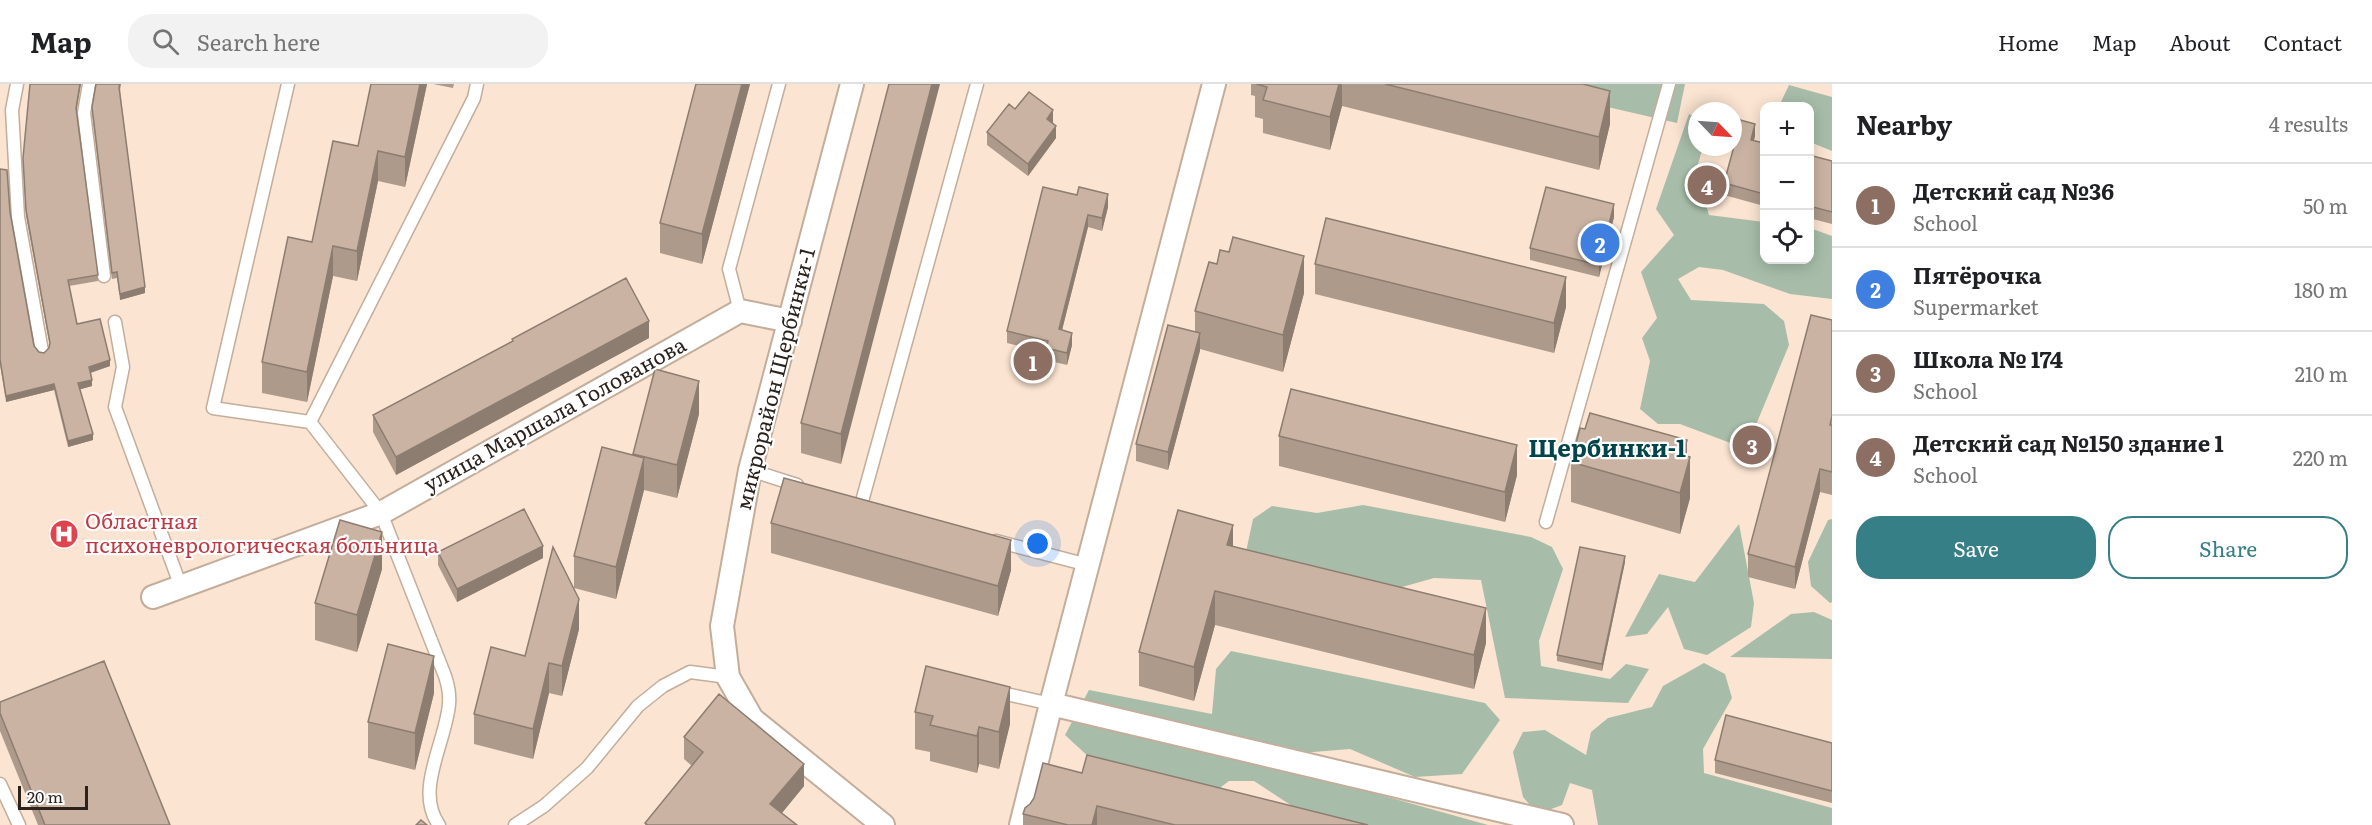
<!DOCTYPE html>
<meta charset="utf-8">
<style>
:root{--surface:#fff;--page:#f2f2f2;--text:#202124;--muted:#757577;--line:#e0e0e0;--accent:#377f86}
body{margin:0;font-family:Literata,serif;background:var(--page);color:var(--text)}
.controls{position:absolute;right:18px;top:18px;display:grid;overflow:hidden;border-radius:12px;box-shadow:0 3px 15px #0003}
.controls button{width:54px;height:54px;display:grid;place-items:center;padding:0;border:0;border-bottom:2px solid var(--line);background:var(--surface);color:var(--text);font:30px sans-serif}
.compass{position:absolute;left:1688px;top:18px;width:54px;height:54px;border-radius:50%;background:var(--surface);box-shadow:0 3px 15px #0003;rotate:115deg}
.scale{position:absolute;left:18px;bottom:15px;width:70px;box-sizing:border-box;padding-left:6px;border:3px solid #2b221c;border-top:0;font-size:16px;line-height:21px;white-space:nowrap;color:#2b221c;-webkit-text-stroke:4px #fff;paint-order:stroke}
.you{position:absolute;left:1038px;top:460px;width:21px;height:21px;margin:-15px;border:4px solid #fff;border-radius:50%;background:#1a73e8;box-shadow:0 0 0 9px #1a73e833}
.badge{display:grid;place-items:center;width:39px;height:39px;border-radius:50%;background:var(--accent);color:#fff;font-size:20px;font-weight:700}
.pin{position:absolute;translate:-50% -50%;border:3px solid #fff;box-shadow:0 2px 6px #0006}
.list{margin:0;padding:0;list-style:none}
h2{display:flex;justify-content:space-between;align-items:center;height:78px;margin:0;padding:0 24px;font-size:26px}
h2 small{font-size:20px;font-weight:400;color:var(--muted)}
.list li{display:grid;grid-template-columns:39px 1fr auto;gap:18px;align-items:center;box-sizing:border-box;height:84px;padding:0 24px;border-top:2px solid var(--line)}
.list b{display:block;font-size:22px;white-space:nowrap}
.list p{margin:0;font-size:20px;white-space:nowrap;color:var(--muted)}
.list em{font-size:20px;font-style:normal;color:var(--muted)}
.actions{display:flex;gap:12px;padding:18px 24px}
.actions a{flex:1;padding:14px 0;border:2px solid var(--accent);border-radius:24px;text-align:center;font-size:21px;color:var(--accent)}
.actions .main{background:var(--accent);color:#fff}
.icon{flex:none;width:33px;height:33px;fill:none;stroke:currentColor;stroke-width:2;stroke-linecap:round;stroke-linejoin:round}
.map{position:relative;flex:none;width:1832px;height:741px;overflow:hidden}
header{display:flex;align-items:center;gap:36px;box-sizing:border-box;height:84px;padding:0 30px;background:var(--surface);border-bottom:2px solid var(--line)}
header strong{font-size:28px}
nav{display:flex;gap:33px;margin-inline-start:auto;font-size:21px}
.search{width:420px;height:54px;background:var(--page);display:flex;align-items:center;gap:15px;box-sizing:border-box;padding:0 21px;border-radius:24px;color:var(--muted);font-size:22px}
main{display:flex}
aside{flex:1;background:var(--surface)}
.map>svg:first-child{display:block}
.green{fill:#a7bda9}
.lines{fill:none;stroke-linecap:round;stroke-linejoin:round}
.service-casing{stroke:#c3ad9b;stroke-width:15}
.minor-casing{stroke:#c3ad9b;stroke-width:26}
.service{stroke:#fff;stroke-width:12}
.minor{stroke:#fff;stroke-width:22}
.wall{fill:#ae9a8b}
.shaded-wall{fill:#8d7d71}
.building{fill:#cab3a2;stroke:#8d7d71;stroke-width:1.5}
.labels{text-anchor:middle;stroke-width:4.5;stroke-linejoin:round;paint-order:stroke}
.street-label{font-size:21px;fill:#2b221c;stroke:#fff}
.health-label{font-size:21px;fill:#be3a42;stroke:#fff;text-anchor:start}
.quarter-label{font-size:24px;font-weight:bold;fill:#01444a;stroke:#fff}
</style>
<header>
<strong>Map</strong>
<div class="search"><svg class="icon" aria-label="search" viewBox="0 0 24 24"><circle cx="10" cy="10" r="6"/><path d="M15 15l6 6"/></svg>Search here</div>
<nav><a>Home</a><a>Map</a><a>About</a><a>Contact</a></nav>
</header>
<main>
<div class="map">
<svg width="1832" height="741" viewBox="0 0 1832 741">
<rect width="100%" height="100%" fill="#fbe4d1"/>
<path class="green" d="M1508 0H1685L1677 39Z
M1789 1 1832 13V67L1810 58V22H1779Z
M1689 30 1697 34V63H1703L1696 87 1709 131 1764 138V176H1810V144L1832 152V215L1790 210 1723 186 1699 183 1678 195 1691 216 1764 220 1784 237 1789 261 1753 348 1769 366 1765 372 1680 340H1658L1640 325 1650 277 1642 254 1657 234 1641 188 1674 151 1656 125Z
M1363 421 1531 453 1552 463 1563 485 1539 557 1541 582 1610 595 1626 580 1649 585 1628 619 1505 614 1481 496 1434 494 1388 507 1243 482 1253 435 1272 422 1317 429Z
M1832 435V518L1830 519 1811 502 1808 478 1828 436Z
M1739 440 1754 519 1751 543 1707 571 1684 565 1668 523 1647 550 1625 553 1659 490 1695 498Z
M1814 528 1832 536V575L1730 573 1791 530Z
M1231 567 1485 619 1500 636 1462 690 1415 693 1350 665 1301 669 1295 687 1488 741H1321L1254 697H1229L1209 712 1103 686 1065 651 1089 606 1212 630 1216 585Z
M1704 579 1725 590 1732 614 1703 665 1704 689 1832 724V741H1598L1592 706 1570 699 1562 721 1538 730 1523 713 1513 668 1523 648 1545 646 1586 671 1591 648 1608 634 1652 623 1663 602Z"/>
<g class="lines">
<g class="service-casing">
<path id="service" d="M17 0 12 26 18 133 42 267
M89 0 84 29 104 192
M288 0 213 324 310 338
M740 227 729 185 779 0
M115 238 123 283 115 323 181 503
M750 386 797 401
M861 421 977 0
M1546 438 1669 0
M996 457 1088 481
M993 607 1051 620
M0 700 19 741
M439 741C414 707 446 658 449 620 450 610 448 601 445 592L381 429 310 338 474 14 477 0
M515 741 544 722 587 684 638 622 663 602 690 588 728 593"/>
</g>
<g class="minor-casing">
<path id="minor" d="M852 0 750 386 722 542 728 593 752 635 883 741
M153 513 381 429 740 227 790 237
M1051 620 1562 741
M1021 741 1051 620 1214 0"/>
</g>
<use href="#service" class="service"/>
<use href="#minor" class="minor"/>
</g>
<path class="wall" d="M96 0H121L120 7 145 209 120 216 117 194 112 195 92 29Z
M371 0H427L405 103 378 97 357 197 333 192 307 318 262 309V278L312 158 358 62Z
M433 0H454L453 4Z
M696 0H750L702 180 660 169V139Z
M889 0 841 380 801 369V339Z
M1251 0H1583L1610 40 1599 86 1342 22 1330 66 1263 49V35L1255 33V12L1251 11Z
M1015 25 1053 39 1056 54 1028 92 987 61V48Z
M76 27 98 191V197L69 202 77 240 110 282 91 289 92 302 80 305 93 356 68 363 54 306 6 318 0 281V85L10 128 34 262 39 268 44 269 50 263 26 132 23 80Z
M1733 34 1755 52 1754 56 1764 59V122L1724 111V99L1733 66 1725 64V63H1733Z
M1809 71 1832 77V140L1809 134Z
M1043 103 1108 123 1102 147 1088 143 1062 246 1072 261 1067 281 1046 276V269L1007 259V247Z
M1614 133 1599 193 1530 176V164Z
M1315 180 1566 223 1554 269 1315 210Z
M1304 209 1283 288 1200 265 1168 386 1136 377V360L1195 248V227Z
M1832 236V411L1820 408 1795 505 1748 493V470Z
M649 254 396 391 373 348V331L512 258V255Z
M699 330 677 414 644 406 616 515 574 504V472L633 370Z
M1279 352 1517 391 1505 438 1279 382Z
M1687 372 1690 414 1680 450 1571 418V378Z
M771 439 1011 486 998 532 771 469Z
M1233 462 1486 559 1474 605 1215 541 1194 617 1139 602V568Z
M438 468 543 474 457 518 438 481Z
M1625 478 1602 587 1557 577V571Z
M382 485 357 568 315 556V519Z
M579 545 562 612 549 609 533 675 474 660V630L525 572Z
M434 609 415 686 368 674V638Z
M0 618 170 741H38L0 647Z
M915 628 1010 640 999 685 979 680 977 689 930 677V668L915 665Z
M684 653 804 702 782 729 797 741H645V739L692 682 684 675Z
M1832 659V719L1715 689V676Z
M1082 689 1368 741H1023V730Z"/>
<path class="shaded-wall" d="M80 0H81L76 30V24Z
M420 0H427L405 103V73Z
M742 0H750L702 180V150Z
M932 0H940L841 380V350Z
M1339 0H1342V22L1330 66V33Z
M1610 7V40L1599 86V53Z
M1053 26V39L1047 47V35Z
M1755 40V52L1751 68V56Z
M1056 42V54L1028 92V80Z
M378 67V97L357 197V167Z
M1108 110V123L1102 147V134Z
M1614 120V133L1599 193V181Z
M1088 131V143L1059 258V245Z
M333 162V192L307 318V288Z
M1304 172V209L1283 288V251Z
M1566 193V223L1554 269V239Z
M145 203V209L120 216V210Z
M649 237V254L396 391V373Z
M1072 249V261L1067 281V269Z
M1200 249V267L1168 386V368Z
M110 276V282L89 289V283Z
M92 296V302L78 306V299Z
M699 297V330L677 414V381Z
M54 300V306L6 318V312Z
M93 350V356L68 363V357Z
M1687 356V384L1690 373V414L1680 450V409L1683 371Z
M1517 361V391L1505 438V408Z
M644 374V406L616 515V483Z
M1820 385V408L1795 505V483Z
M1233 441V475L1227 461Z
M382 448V485L357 568V531Z
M1011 456V486L998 532V502Z
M543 462V474L457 518V505Z
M1625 472V478L1602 587V580Z
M1215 507V541L1194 617V583Z
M579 515V545L562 612V582Z
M1486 524V559L1474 605V571Z
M434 572V609L415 686V649Z
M549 579V609L533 675V645Z
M1010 603V640L999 685V648Z
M979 643V680L977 689V652Z
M804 680V702L772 741 770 720Z
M1097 722V741H1092Z"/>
<path class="building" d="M30 0H80L76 24 98 191 68 196 77 240 100 235 110 276 89 283 92 296 78 299 93 350 68 357 54 300 6 312 0 275V85L7 86 10 128 34 262 39 268 44 269 49 264 50 259 26 126 23 74Z
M96 0H120L119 3 145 203 120 210 117 188 112 189 92 23Z
M371 0H420L405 73 378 67 357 167 333 162 307 288 262 278 288 153 312 158 333 57 358 62Z
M696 0H742L702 150 660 139Z
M889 0H932L841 350 801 339Z
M1256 0H1339L1330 33 1263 16 1267 3Z
M1385 0H1583L1610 7 1599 53Z
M1029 8 1053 26 1047 35 1056 42 1028 80 987 48 1009 20 1015 25Z
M1733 34 1755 40 1751 56 1764 59V110L1724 99 1736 55 1733 54Z
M1809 71 1832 77V128L1809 122Z
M1043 103 1077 111 1079 103 1108 110 1102 134 1088 131 1059 245 1072 249 1067 269 1046 264 1048 257 1007 247Z
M1546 103 1614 120 1599 181 1530 164Z
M1326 134 1566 193 1554 239 1315 180Z
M1233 153 1304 172 1283 251 1195 227 1209 178 1217 180 1220 166 1229 168Z
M626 194 649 237 396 373 373 331 513 257 512 255Z
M1811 231 1832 236V332L1830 341H1832V388L1820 385 1795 483 1748 470Z
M1168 241 1200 249 1168 368 1136 360Z
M655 285 699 297 677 381 633 370Z
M1291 305 1517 361 1505 408 1279 352Z
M1590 329 1687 356 1683 371 1690 373 1680 409 1571 378 1580 344 1585 345Z
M602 363 644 374 616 483 574 472Z
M784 394 1011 456 998 502 771 439Z
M524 425 543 462 457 505 438 468Z
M1178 426 1233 441 1227 461 1486 524 1474 571 1215 507 1194 583 1139 568Z
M340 436 382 448 357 531 315 519Z
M553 463 579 515 562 582 549 579 533 645 474 630 491 563 525 572Z
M1580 463 1625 472 1602 580 1557 571Z
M388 560 434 572 415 649 368 638Z
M104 577 170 741H45L0 629V618Z
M926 582 1010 603 999 648 979 643 977 652 930 641 933 632 915 628Z
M719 610 804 680 770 720 797 741H648L645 739 703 668 684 653Z
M1726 631 1832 659V707L1715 676Z
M1087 671 1368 741H1175L1097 722 1092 741H1068L1023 730 1025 724 1030 720 1034 714 1043 679 1082 689Z
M421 736 427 741H416Z"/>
<defs>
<g id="hospital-disc" transform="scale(1.5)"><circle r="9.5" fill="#e0444e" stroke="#fff"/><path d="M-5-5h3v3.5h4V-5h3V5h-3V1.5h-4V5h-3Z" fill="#fff"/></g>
</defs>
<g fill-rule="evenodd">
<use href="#hospital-disc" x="64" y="450"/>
</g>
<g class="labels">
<g class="street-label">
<text transform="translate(776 295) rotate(-76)" y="7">микрорайон Щербинки-1</text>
<text transform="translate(555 331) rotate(-29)" y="7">улица Маршала Голованова</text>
</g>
<g class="health-label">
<text x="85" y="445">Областная<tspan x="85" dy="24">психоневрологическая больница</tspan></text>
</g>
<g class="quarter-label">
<text x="1607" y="373">Щербинки-1</text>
</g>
</g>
</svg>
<div class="controls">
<button>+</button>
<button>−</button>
<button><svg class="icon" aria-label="locate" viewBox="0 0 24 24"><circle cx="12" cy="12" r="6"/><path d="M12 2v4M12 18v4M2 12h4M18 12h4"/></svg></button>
</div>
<svg class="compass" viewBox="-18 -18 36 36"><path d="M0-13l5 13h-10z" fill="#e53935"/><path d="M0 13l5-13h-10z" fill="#757577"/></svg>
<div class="scale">20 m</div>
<div class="you"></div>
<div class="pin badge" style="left:1033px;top:277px;background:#8d6e63">1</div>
<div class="pin badge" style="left:1600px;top:159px;background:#3f7fe0">2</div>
<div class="pin badge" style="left:1752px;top:361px;background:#8d6e63">3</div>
<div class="pin badge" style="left:1707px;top:101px;background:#8d6e63">4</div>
</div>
<aside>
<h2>Nearby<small>4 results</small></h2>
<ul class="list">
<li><span class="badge" style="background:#8d6e63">1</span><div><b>Детский сад №36</b><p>School</p></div><em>50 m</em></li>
<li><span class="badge" style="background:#3f7fe0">2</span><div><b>Пятёрочка</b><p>Supermarket</p></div><em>180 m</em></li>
<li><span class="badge" style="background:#8d6e63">3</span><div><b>Школа № 174</b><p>School</p></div><em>210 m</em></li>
<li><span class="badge" style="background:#8d6e63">4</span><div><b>Детский сад №150 здание 1</b><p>School</p></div><em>220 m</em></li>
</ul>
<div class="actions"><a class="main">Save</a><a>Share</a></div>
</aside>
</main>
